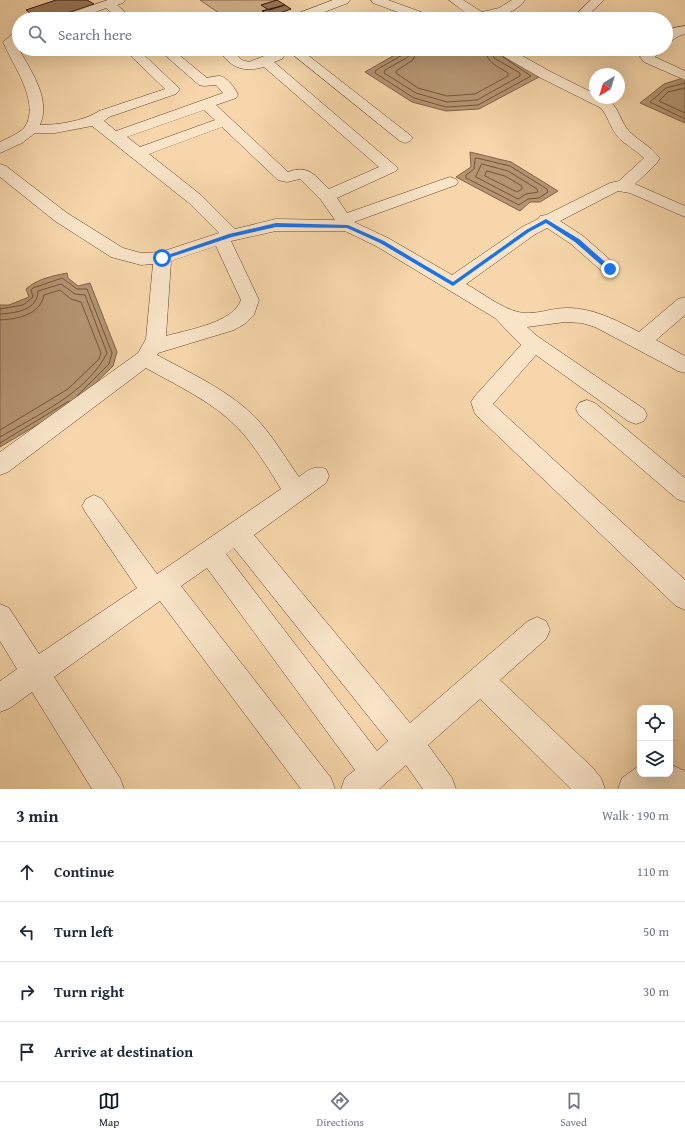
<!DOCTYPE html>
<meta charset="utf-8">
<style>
:root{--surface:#fff;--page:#f6f6f7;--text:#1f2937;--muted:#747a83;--line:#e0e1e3;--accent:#111827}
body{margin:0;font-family:"Gentium Book Plus",serif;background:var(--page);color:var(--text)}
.controls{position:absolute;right:12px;bottom:12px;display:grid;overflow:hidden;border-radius:8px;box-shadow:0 4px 16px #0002}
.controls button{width:36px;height:36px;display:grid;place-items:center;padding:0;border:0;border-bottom:1px solid var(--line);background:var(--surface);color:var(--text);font:20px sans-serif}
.compass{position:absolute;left:589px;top:68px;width:36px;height:36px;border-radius:50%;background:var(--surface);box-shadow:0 4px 16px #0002;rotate:218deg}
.stop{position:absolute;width:12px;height:12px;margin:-9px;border:3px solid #1a73e8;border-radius:50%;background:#fff}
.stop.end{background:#1a73e8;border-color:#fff;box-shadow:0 1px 4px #0008}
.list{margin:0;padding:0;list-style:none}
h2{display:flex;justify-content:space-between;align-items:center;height:52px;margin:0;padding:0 16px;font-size:17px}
h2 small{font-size:13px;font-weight:400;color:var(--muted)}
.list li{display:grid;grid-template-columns:26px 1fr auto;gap:12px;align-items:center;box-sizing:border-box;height:60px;padding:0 16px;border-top:1px solid var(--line)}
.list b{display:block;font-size:15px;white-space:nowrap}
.list em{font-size:13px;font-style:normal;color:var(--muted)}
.icon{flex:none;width:22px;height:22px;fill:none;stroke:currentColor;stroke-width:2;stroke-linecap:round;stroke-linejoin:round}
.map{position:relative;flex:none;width:685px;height:789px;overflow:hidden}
.search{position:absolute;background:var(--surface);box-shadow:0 4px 16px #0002;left:12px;right:12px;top:12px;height:44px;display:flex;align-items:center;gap:10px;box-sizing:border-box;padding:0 14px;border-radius:22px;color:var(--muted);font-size:15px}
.sheet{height:292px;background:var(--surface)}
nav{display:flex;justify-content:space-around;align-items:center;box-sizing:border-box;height:56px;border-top:1px solid var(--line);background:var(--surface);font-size:11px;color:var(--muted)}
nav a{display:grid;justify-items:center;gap:2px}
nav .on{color:var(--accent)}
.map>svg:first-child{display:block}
.green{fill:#d5b58e;stroke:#856448}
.water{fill:#b49471;stroke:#816145}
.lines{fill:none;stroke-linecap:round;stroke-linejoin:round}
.shore{stroke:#74543a;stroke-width:1}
.building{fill:#99795a;stroke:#351403}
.street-casing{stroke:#65442d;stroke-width:1}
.street{fill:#f9e4c8;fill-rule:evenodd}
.route{fill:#1a73e8}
</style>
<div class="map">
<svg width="685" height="789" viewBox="0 0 685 789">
<rect width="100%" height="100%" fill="#f6d6aa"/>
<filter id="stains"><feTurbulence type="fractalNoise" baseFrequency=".005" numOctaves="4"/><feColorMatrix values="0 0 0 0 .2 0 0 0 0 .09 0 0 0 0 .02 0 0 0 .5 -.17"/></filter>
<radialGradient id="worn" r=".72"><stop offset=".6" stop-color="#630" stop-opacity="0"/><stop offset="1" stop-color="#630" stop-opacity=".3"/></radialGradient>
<path class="green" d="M200 0H278L262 5 268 9 263 11 264 12C249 18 227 25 212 16L219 13Z"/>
<path class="water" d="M405 49H497L541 76 479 109 446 111 412 102 365 72Z
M683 78 685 79V123L640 103 664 84Z
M470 152 511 162 558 191 540 202H530L520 211 456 177 471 167Z
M67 273 68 278 78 286 90 283 117 352 113 366 77 401 0 447V305H9L29 297 26 289C37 279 52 276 67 273Z"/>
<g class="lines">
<path class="shore" d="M406 49 404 54 376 70 375 73 414 98 446 107 478 105 531 76 503 57
M411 49 408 57 385 70 384 73 416 93 447 102 477 100 520 76V73L494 58 491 49
M417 49 413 60 396 71V73L418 88 447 96 475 94 508 76V73C497 66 487 63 485 49
M685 83 666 88 650 102 685 119
M685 88 668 92 659 101 685 113
M477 158 510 166 547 189 548 192 539 198 528 199 519 205 466 178V175L474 169 475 159Z
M482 164 508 171 537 189 538 192 526 194 518 199 476 177Z
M487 171 505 176 522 186V189L517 192 485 176Z
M0 309 23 305 33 297 31 290 33 288 62 278 77 289H87L112 353 109 364 77 396
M0 314C16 313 38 310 38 291L61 284 75 294 85 295 107 353C88 392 36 416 0 437
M0 320C18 319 40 315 44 295L60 290 71 299 81 302 101 353 99 359 68 389 0 430
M0 443 69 401"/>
</g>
<path class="building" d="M56 0H87L94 4 50 19H34L37 18 26 10Z
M277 0 285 5 269 10 261 5Z
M285 5 291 9 263 19H245L264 12 262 11Z
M88 12 97 19H75Z"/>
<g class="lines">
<g class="street-casing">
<path id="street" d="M108 0H125L123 3 117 5 133 19H119L106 8 77 19H59L61 16Z
M333 0H350L348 3 306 19H289L291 16Z
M371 0H388L432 16 434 19H417L373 3Z
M449 0H463L482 12 499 8 512 0H525C513 17 486 19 467 19L470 16Z
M591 0H604L584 19H571Z
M685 26V34C678 35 673 41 666 43V33L673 28Z
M19 31V41L16 43C28 68 52 96 40 125 57 125 85 121 99 111L165 89 132 57 131 54 137 49H153L145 56 180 89 176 94 109 117 104 121 116 131 223 93 216 85 204 86 199 85 158 49H172L207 78C211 77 216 76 220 76 227 77 236 89 238 95L236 98 216 105 288 172C309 164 315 176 329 189L379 167 264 67C242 73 230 67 218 49H231L242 60 249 62 272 53H282L284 56 282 59 274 62 398 168 396 171 337 198 347 213 444 179 450 177 456 179 458 182 456 185 354 222 388 238 452 275 522 227 538 219 540 216 546 215 610 183 619 181 644 158C636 150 625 145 617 136 610 127 608 116 601 108L541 78 496 52 495 49H510L551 72 595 94V98C621 98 616 119 631 133 639 141 650 146 657 155L660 158 656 164 635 184 685 206V217L630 193 618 191 560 221 583 236 616 265 619 269 616 273 610 275 604 273 571 244 547 228 534 235 466 284C481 292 501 308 518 312 534 316 550 308 567 308 593 308 616 320 639 332L678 299 685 297V315L656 340 685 356V373L678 371 595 327 582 323 565 322 527 327 537 336 644 409 647 415 644 421 636 424 628 421 536 355 493 404 685 580V610L676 606 475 414 471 402 475 396 521 345 495 318 376 246 345 231H276L231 241 259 300 254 315 246 323 234 330 158 353 157 355C190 373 226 389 253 415 271 433 284 456 299 477 308 470 314 465 326 469L329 476 326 483 254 535 410 723 528 621 537 617 546 621 550 630 546 639 500 680 593 768 601 778 605 789H571L480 699 428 745 452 778 456 789H423L406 765 379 789H341L345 778 355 770 207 568 181 586 331 778 335 789H301L160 601 54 677 120 778 124 789H92L32 692 10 708 0 712V681L17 669 0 641V604L9 608 39 654 137 588 86 513 82 506 86 499 94 495 102 499 157 574 281 489C268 468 255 446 238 428 213 402 178 386 146 368L8 472 0 475V452L138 353 146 339 153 264 141 265 111 257 55 221 0 177V164L6 166 67 213 123 248 141 253 161 252 219 233 189 203 92 126 55 133H35L22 143 0 153V142C8 138 18 134 24 128 42 104 12 64 3 42L15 32ZM204 110 215 120 140 147 127 137ZM222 127 278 180 287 182 300 179 321 200 335 220 276 219 235 229 201 195 149 154ZM216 246 241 300C233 323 187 330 166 336L171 261ZM234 548 388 741 377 751 226 554Z
M286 49H300L410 135 413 138 410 141 405 143 400 141Z
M648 49H661L655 57 685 71V80L644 62 640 57Z
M587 400 595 403 685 478V502L677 499 579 415 576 409 579 403Z
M670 764 685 771V789H618L622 778 640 765V774H670Z"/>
</g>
<use href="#street" class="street"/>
</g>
<path class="route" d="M546 219 579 239 612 268V271H608L575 242 546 223 529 232 453 286 380 243 347 228 276 227 232 237 162 260 159 258 229 234 276 223 348 225 384 241 453 282 526 230Z"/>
<rect width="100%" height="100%" filter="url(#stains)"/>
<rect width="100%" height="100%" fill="url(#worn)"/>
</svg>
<div class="controls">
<button><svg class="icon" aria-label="locate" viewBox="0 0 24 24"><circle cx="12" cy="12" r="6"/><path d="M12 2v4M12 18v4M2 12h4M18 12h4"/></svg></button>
<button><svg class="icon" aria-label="layers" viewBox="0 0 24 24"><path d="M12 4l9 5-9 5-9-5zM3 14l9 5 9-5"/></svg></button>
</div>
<svg class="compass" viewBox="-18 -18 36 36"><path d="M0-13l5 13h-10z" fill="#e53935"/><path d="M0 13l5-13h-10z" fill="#747a83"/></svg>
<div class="stop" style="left:162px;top:258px"></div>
<div class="stop end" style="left:610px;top:269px"></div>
<div class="search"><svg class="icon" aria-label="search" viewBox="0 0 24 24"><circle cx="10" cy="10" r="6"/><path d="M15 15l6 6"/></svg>Search here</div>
</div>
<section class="sheet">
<h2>3 min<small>Walk · 190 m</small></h2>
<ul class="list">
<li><svg class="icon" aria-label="ahead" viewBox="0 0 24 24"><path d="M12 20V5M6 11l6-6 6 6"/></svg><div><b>Continue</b></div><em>110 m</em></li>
<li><svg class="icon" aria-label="left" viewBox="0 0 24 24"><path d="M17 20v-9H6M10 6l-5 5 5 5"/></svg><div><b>Turn left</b></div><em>50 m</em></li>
<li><svg class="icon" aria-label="right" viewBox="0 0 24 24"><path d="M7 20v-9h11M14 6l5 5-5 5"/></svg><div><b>Turn right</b></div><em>30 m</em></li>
<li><svg class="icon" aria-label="arrive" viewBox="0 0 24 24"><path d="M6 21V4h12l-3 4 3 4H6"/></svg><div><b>Arrive at destination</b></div></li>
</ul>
</section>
<nav>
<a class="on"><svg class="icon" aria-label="map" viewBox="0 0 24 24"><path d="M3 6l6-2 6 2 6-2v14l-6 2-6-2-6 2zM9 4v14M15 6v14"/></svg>Map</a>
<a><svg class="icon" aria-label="directions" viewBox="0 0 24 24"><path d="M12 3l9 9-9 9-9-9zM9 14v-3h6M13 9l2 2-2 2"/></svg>Directions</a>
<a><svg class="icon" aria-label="saved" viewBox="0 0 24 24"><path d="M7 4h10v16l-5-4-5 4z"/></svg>Saved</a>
</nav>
